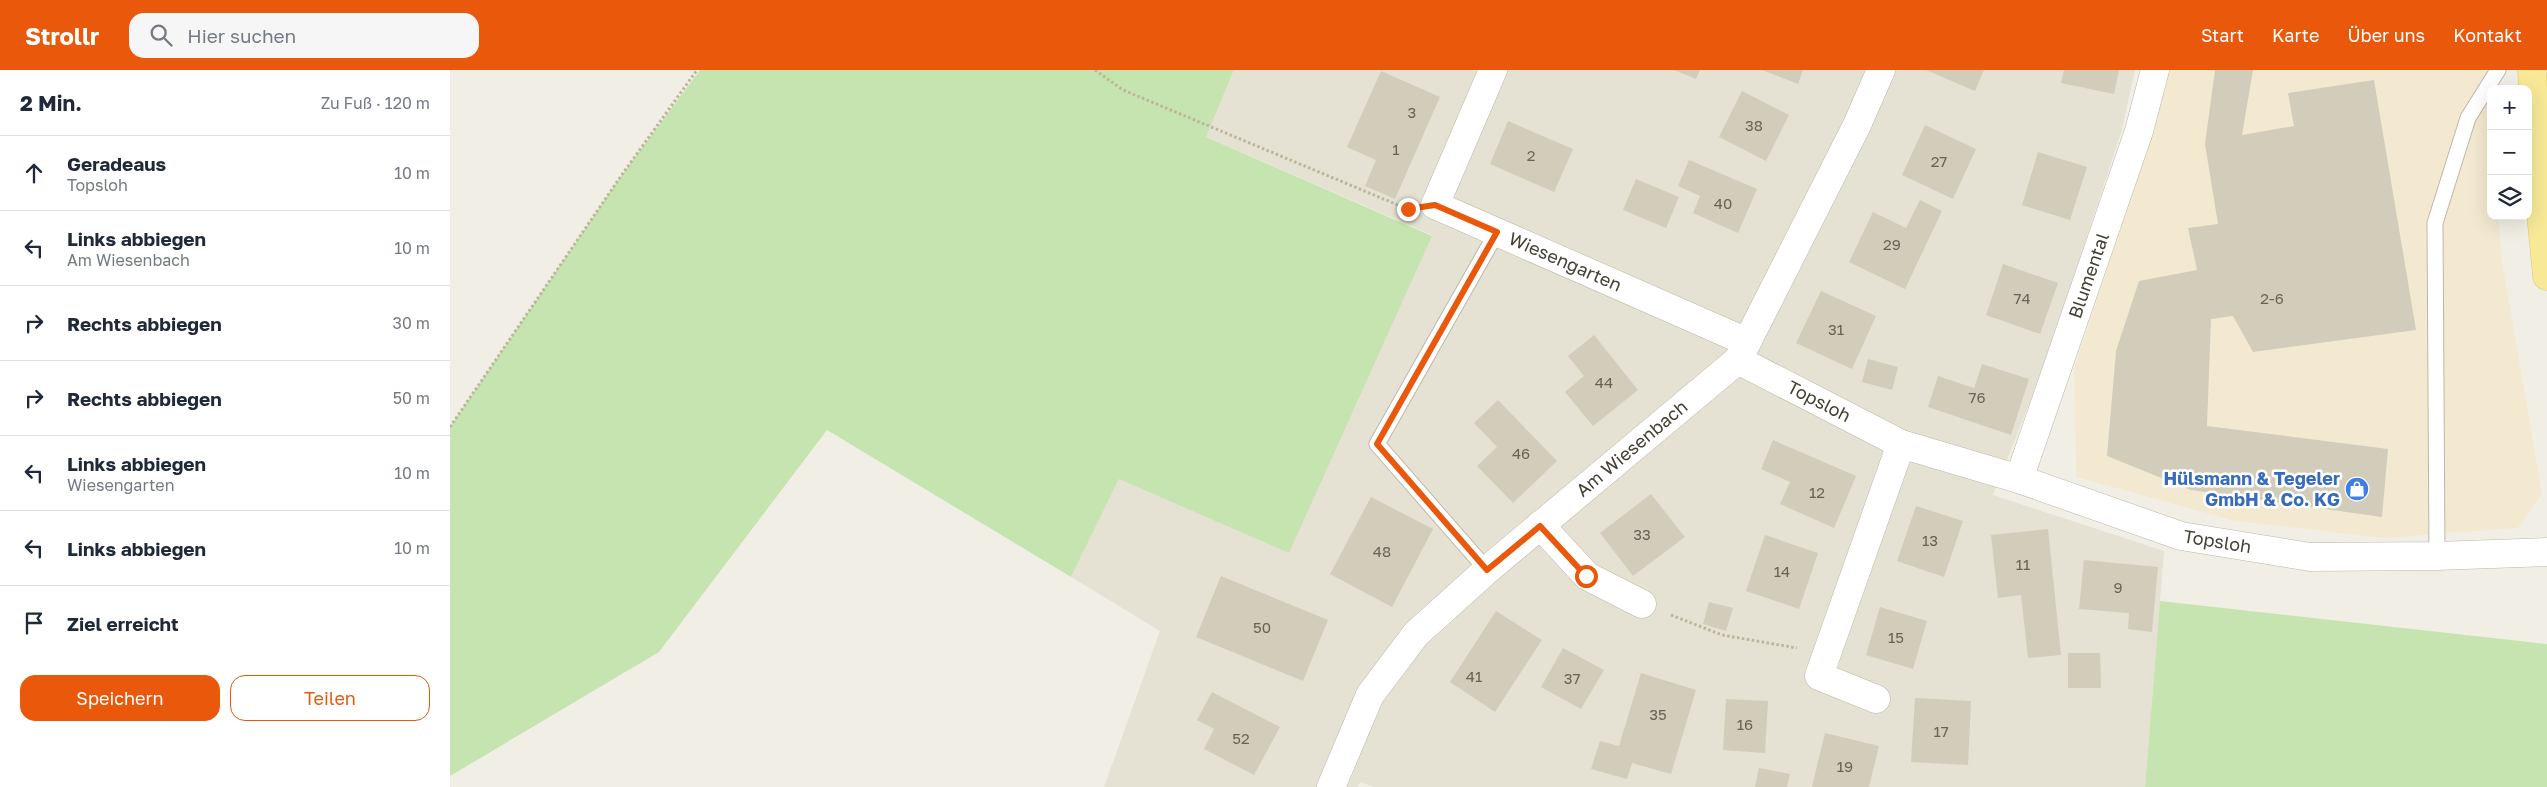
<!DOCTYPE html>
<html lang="de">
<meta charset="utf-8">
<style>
:root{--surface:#fff;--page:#f6f6f7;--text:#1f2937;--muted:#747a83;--line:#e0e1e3;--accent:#ea580c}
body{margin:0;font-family:"Golos Text",sans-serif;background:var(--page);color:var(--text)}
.controls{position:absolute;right:15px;top:15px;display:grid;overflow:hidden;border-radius:10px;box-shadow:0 5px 20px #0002}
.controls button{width:45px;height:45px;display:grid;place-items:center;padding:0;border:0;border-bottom:1px solid var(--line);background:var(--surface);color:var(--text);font:25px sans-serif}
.stop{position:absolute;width:15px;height:15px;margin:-11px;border:4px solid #ea580c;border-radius:50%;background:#fff}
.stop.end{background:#ea580c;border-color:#fff;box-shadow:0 1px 5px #0008}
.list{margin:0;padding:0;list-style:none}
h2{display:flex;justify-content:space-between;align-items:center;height:65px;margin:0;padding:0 20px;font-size:21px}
h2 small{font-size:16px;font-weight:400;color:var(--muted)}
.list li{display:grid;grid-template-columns:32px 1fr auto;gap:15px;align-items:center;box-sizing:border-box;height:75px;padding:0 20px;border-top:1px solid var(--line)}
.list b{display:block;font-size:19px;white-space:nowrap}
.list p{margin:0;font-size:16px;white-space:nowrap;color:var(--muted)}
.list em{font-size:16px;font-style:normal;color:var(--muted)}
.actions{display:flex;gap:10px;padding:15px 20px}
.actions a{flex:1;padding:11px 0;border:1px solid var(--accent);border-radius:15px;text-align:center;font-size:18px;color:var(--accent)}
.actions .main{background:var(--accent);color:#fff}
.icon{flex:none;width:28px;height:28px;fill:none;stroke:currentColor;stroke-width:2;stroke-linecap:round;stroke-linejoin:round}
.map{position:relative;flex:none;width:2097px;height:717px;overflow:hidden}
header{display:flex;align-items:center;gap:30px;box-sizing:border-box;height:70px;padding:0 25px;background:var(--accent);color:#fff}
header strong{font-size:24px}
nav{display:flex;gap:28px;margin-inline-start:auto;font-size:18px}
.search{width:350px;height:45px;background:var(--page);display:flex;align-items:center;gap:12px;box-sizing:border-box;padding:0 18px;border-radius:15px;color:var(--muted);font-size:19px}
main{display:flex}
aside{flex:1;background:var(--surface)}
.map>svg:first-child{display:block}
.residential{fill:#e5e2d3}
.commercial{fill:#f3e9d1}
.green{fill:#c6e4b0}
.building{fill:#d2ccbb}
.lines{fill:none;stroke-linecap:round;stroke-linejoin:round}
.lane-casing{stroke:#bcb8a8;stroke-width:17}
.street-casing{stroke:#bcb8a8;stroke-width:29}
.primary-casing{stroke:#dcc868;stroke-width:29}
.path{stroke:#bdb59a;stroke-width:3;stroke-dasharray:2.5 2.5;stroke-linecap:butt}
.lane{stroke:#fff;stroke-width:15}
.street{stroke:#fff;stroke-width:28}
.primary{stroke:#f8e997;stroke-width:28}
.route{stroke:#ea580c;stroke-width:6}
.labels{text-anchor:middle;stroke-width:5;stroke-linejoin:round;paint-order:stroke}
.number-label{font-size:15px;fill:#686356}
.street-label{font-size:18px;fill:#444035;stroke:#fff}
.shop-label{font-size:18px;font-weight:bold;fill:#366cbe;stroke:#fff;text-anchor:end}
</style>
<header>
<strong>Strollr</strong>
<div class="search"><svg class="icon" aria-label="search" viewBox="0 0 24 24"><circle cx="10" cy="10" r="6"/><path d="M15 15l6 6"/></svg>Hier suchen</div>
<nav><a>Start</a><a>Karte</a><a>Über uns</a><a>Kontakt</a></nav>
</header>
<main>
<aside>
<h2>2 Min.<small>Zu Fuß · 120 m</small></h2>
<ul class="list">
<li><svg class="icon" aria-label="ahead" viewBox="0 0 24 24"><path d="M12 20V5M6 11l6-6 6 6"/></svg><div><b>Geradeaus</b><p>Topsloh</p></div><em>10 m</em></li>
<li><svg class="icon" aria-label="left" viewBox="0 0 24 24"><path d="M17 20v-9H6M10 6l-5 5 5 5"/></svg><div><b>Links abbiegen</b><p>Am Wiesenbach</p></div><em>10 m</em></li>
<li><svg class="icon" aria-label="right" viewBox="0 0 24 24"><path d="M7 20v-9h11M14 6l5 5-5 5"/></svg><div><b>Rechts abbiegen</b></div><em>30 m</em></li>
<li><svg class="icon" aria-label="right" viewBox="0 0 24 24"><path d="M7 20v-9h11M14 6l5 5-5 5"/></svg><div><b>Rechts abbiegen</b></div><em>50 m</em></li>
<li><svg class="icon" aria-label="left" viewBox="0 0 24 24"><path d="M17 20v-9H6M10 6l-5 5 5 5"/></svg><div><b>Links abbiegen</b><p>Wiesengarten</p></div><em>10 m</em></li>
<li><svg class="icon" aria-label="left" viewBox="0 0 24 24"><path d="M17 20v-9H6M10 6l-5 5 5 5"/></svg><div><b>Links abbiegen</b></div><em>10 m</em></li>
<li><svg class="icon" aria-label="arrive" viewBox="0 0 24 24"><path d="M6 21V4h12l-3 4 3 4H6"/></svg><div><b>Ziel erreicht</b></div></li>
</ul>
<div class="actions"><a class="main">Speichern</a><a>Teilen</a></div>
</aside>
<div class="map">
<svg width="2097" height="717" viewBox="0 0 2097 717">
<rect width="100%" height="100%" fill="#f1efe5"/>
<path class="residential" d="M784 0H1685L1671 63 1595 294 1543 425 1714 481 1695 717H924L910 712 908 717H654L710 561 621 507 669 409 982 165 756 67Z"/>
<path class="commercial" d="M1718 0H2037L2041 52V146H2048L2052 191 2092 424 2068 458 1933 468 1785 451 1626 407 1624 299 1701 65Z"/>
<path class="green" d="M250 0H784L756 67 982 166 839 483 669 409 621 507 377 360 209 582 0 706V357L171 106Z
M1710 531 2097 574V717H1695Z"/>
<path class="building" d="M1224 0H1250L1246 9Z
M1312 0H1353L1348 14Z
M1476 0H1534L1525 21Z
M1614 0H1669L1664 24 1611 13Z
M1765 0H1803L1792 65 1844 56 1838 23 1924 10 1966 260 1803 282 1783 246 1761 249 1757 356 1938 379 1932 447 1741 420 1657 386 1666 281 1689 211 1747 200 1738 158 1768 154 1755 74Z
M931 1 990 27 945 129 915 116 926 90 897 77Z
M1292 21 1339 45 1316 91 1269 67Z
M1058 51 1123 79 1104 122 1040 94Z
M1475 55 1526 79 1503 129 1452 105Z
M1588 82 1637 97 1620 150 1572 135Z
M1239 90 1307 119 1288 163 1243 143 1250 126 1228 116Z
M1186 109 1229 127 1216 158 1173 140Z
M1470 130 1492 141 1455 219 1399 192 1423 142 1456 158Z
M1553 194 1608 213 1590 264 1536 245Z
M1371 221 1426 246 1402 299 1346 273Z
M1144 265 1188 320 1143 356 1115 322 1134 306 1118 286Z
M1418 289 1448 297 1442 320 1412 312Z
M1532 294 1579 309 1561 365 1478 337 1488 306 1524 318Z
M1048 330 1107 391 1063 433 1027 396 1047 377 1024 353Z
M1323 370 1406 406 1384 458 1330 434 1340 412 1311 399Z
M1201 424 1235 467 1183 506 1150 463Z
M921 427 983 459 942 537 880 504Z
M1466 436 1513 451 1494 507 1447 491Z
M1598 459 1611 585 1578 588 1571 525 1548 528 1541 465Z
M1315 465 1368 483 1349 539 1296 521Z
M1634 490 1708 497 1702 562 1678 559 1679 543 1629 539Z
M771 506 878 550 853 611 746 567Z
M1259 532 1283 538 1276 561 1253 554Z
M1430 537 1477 551 1463 599 1416 585Z
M1046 541 1092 570 1045 642 1000 612Z
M1113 578 1154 600 1131 639 1091 617Z
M1618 583H1650L1651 618H1618Z
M1191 603 1246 620 1221 704 1182 693 1177 709 1141 699 1150 671 1169 676Z
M762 622 830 657 804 705 754 679 764 659 747 650Z
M1465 628 1521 631 1518 695 1461 692Z
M1276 629 1318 631 1315 683 1273 680Z
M1375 663 1429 676 1419 717H1362Z
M1309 698 1340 704 1337 717H1305Z"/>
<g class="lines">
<g class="lane-casing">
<path id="lane" d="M1987 486 1985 153 2018 48 2048 0
M1037 500 927 374 1047 162"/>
</g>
<g class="street-casing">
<g id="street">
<path id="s1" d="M1043 0 985 135 1297 272"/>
<path id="s2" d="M1288 290 1451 374 1569 409 1731 466 1860 487 1987 486 2097 482"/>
<path id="s3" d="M1569 409 1689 61 1705 0"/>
<path d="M1090 455 1137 506 1192 534"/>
<path d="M1426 629 1369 606 1451 374"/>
<path id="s4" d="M881 717 920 625 966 564 1037 500 1288 290 1407 55 1431 0"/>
</g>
</g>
<g class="primary-casing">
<path id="primary" d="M2082 0 2088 113 2097 206"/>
</g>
<path class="path" d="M645 0 673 20 955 138
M0 357 171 106 247 0
M1221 545 1272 565 1347 578"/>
<use href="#lane" class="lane"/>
<use href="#street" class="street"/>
<use href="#primary" class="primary"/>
</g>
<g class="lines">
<path class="route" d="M958 139 985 135 1047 162 927 374 1037 500 1090 456 1136 506"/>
</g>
<defs>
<g id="shop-disc" transform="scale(1.25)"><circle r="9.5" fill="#3f7fe0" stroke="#fff"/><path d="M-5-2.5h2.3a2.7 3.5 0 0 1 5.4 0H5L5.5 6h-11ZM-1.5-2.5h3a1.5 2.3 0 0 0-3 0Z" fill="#fff"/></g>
</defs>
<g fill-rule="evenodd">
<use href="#shop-disc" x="1907" y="419"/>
</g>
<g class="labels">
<g class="number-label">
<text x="962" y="48">3</text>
<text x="1304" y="61">38</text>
<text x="946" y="85">1</text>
<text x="1081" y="91">2</text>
<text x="1489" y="97">27</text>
<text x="1273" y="139">40</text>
<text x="1442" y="180">29</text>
<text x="1572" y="234">74</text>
<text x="1822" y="234">2-6</text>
<text x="1386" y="265">31</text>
<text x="1154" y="318">44</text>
<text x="1527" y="333">76</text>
<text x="1071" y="389">46</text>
<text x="1367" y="428">12</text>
<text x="1192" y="470">33</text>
<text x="1480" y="476">13</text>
<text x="932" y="487">48</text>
<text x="1573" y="500">11</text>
<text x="1332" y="507">14</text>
<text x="1668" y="523">9</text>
<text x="812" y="563">50</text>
<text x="1446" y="573">15</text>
<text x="1024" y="612">41</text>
<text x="1122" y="614">37</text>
<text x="1208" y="650">35</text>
<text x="1295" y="660">16</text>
<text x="1491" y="667">17</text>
<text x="791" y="674">52</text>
<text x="1395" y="702">19</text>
</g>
<g class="street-label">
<text dy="6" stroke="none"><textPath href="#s1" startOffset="289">Wiesengarten</textPath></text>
<text dy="6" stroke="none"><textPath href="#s3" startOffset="215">Blumental</textPath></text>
<text dy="6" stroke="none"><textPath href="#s2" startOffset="91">Topsloh</textPath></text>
<text dy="6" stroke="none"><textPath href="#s4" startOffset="461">Am Wiesenbach</textPath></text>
<text dy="6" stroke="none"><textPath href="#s2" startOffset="515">Topsloh</textPath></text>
</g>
<g class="shop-label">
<text x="1890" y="415">Hülsmann &amp; Tegeler<tspan x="1890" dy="21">GmbH &amp; Co. KG</tspan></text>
</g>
</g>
</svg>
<div class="controls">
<button>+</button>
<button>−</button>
<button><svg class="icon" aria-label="layers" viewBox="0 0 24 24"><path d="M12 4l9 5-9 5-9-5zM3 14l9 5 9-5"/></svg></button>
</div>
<div class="stop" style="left:1136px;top:506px"></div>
<div class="stop end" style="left:958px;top:139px"></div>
</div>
</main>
